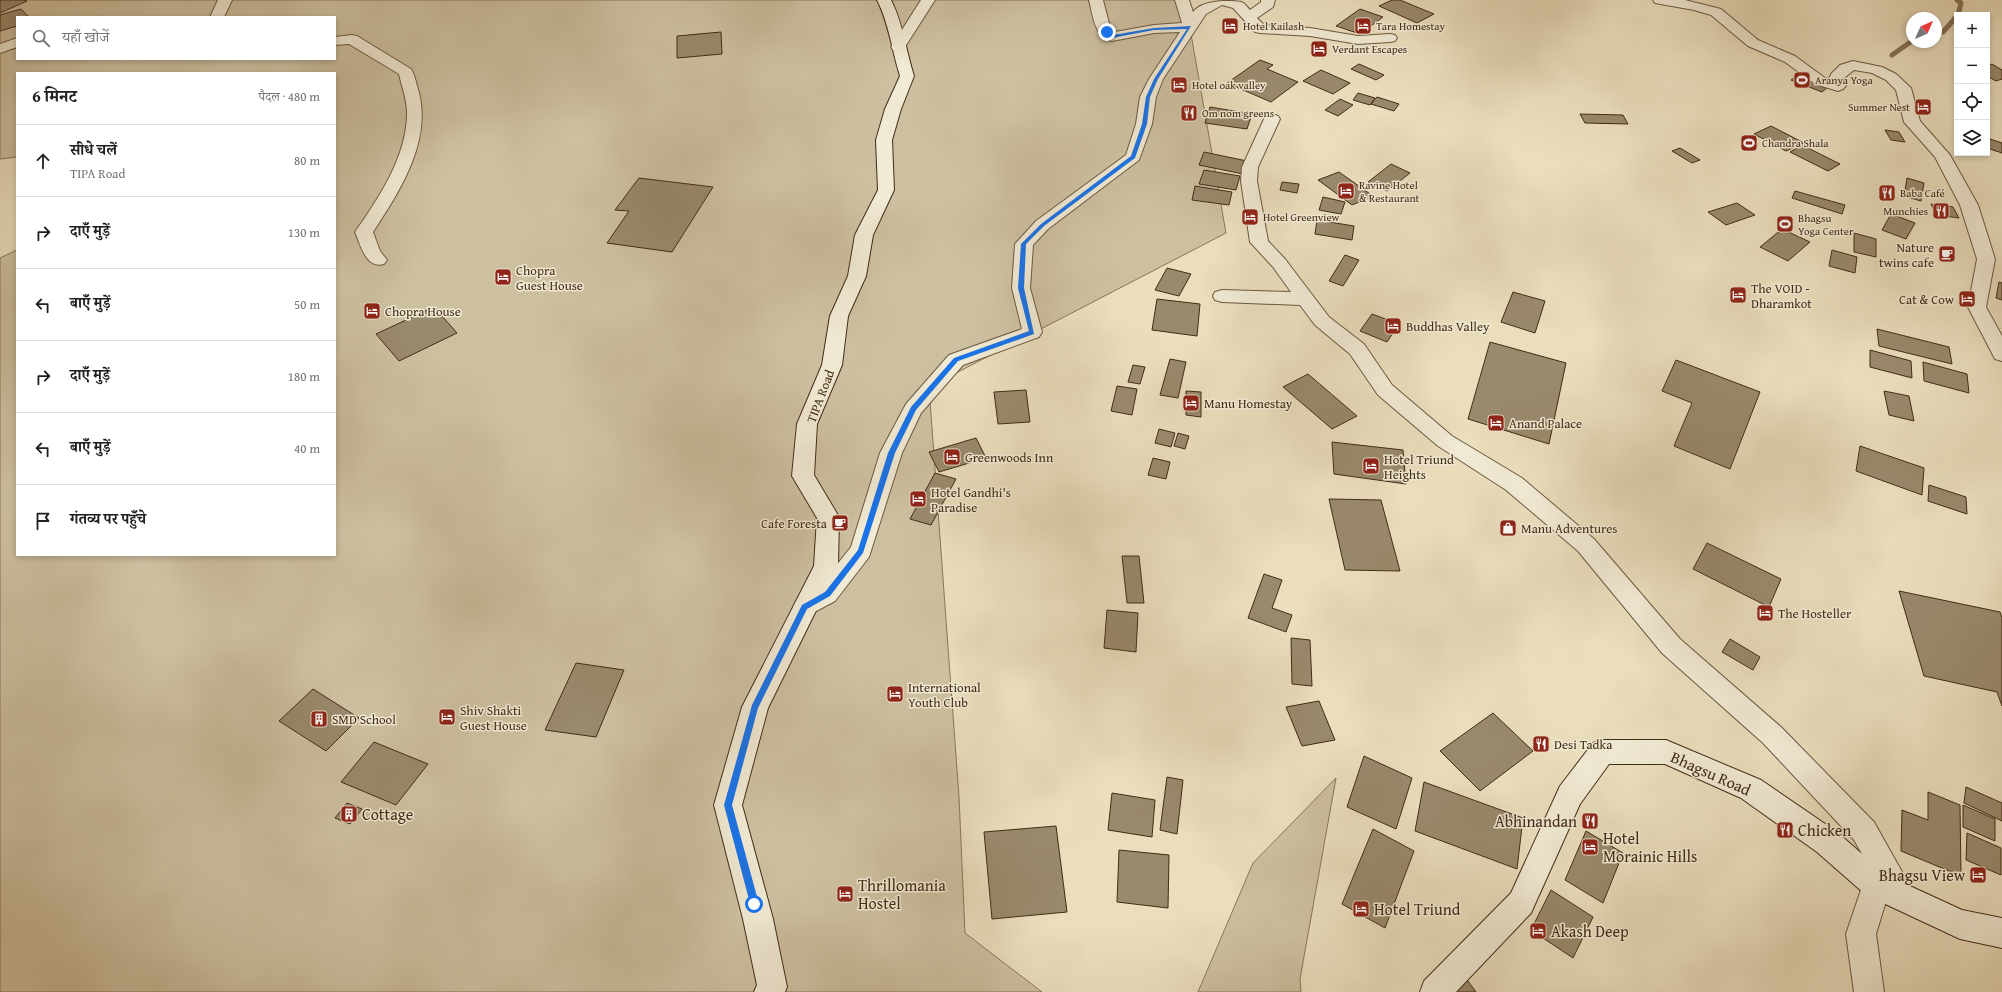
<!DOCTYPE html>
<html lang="hi">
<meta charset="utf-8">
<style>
:root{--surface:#fff;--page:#f6f6f6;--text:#202124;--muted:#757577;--line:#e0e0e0}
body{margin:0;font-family:"Gentium Book Plus","Noto Serif Devanagari",serif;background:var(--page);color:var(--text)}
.controls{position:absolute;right:12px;top:12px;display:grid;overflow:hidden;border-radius:0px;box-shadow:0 2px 6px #0003}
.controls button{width:36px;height:36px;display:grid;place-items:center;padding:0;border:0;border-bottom:1px solid var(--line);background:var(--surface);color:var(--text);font:20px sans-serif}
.compass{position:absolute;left:1906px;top:12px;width:36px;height:36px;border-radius:50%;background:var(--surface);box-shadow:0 2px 6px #0003;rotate:45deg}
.stop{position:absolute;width:12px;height:12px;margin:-9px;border:3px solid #1a73e8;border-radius:50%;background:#fff}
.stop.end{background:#1a73e8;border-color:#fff;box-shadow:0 1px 4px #0008}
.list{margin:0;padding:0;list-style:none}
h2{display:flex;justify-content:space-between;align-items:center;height:52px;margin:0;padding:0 16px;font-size:17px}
h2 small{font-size:13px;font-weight:400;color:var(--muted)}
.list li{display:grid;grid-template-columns:26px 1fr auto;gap:12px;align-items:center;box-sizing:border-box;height:72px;padding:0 16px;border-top:1px solid var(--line)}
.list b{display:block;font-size:15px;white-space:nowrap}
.list p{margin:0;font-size:13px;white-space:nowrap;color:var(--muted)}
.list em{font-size:13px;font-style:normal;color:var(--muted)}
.icon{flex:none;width:22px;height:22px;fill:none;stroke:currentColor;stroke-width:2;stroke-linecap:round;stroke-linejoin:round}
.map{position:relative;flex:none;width:2002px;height:992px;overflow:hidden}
.search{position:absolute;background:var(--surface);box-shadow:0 2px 6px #0003;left:16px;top:16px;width:320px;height:44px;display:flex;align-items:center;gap:10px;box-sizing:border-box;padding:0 14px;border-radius:0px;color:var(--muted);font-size:15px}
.panel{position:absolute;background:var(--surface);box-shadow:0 2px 6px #0003;left:16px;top:72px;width:320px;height:484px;border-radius:0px}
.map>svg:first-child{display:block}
.green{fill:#cdc0a1;stroke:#88765c;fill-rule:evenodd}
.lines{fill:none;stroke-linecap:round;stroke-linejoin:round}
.stream{stroke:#857259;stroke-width:5}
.building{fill:#99896d;stroke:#422c17}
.street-casing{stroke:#6c5840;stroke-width:2}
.secondary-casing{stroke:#422c17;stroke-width:2}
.street{fill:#f1ead4;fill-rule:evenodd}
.secondary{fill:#f1ead4;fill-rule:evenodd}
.route{fill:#1a73e8}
.labels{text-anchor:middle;stroke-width:3;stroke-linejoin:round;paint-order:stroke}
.far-poi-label{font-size:11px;fill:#422c17;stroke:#f1ead4;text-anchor:start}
.poi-label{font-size:13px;fill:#422c17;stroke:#f1ead4;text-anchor:start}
.street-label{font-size:13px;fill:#422c17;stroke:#f1ead4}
.near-street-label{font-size:16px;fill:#422c17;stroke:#f1ead4}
.near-poi-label{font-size:16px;fill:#422c17;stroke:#f1ead4;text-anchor:start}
</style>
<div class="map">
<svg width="2002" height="992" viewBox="0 0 2002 992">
<rect width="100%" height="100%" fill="#eadebd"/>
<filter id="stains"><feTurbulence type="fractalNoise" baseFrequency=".005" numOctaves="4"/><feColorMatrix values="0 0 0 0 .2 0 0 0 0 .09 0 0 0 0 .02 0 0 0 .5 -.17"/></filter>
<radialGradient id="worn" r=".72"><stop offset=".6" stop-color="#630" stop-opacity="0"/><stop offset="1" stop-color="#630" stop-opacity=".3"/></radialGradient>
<path class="green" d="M0 0H1185L1226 233 929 387 959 797 965 933 1042 992H0V258L17 250V555H335V73H17V157L0 159ZM17 17H335V59H17Z
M1336 778 1300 979 1301 992H1198L1253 863Z"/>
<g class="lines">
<path class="stream" d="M1957 0 1961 3 1958 15
M1936 33 1943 32 1957 16
M1892 55 1912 41"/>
</g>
<path class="building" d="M0 0H24L27 1 0 13Z
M1392 0H1400L1434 14 1417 23 1379 6Z
M21 9 29 17H17V26L0 31V15Z
M1360 9 1383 17 1360 34 1336 26Z
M721 32 722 54 677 58V36Z
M1260 60 1273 65 1267 69 1298 82 1271 102 1227 83Z
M1359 64 1384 75 1376 80 1351 69Z
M1992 64 2002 70V79L1996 81 1987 76V66Z
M1321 70 1350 83 1333 94 1303 81Z
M1798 75 1828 87 1822 92 1791 80Z
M1358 93 1375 98 1370 105 1353 100Z
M1377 97 1399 104 1394 111 1371 104Z
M1340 99 1353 105 1338 116 1325 110Z
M1210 107 1252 114 1247 129 1205 123Z
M1580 114 1623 115 1628 124 1585 123Z
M1771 126 1804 143 1786 151 1754 134Z
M1885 130 1899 132 1905 142 1891 140Z
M1987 138 2002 143V153L1987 148Z
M1802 145 1840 164 1828 171 1790 152Z
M1680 148 1700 160 1692 163 1672 151Z
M1204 152 1247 161 1243 174 1199 165Z
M1391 164 1410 173 1387 191 1368 182Z
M1204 170 1240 176 1236 190 1199 184Z
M1339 172 1373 196 1352 205 1318 180Z
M639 178 713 187 672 252 607 243 629 211 615 210Z
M1907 178 1924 183 1921 201 1904 196Z
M1282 182 1299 184 1297 193 1280 190Z
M1195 186 1232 192 1229 205 1192 200Z
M1795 191 1845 205 1842 214 1792 198Z
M1323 197 1345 202 1341 214 1319 210Z
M1737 203 1755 215 1726 225 1708 212Z
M1931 204 1953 207 1959 218 1936 215Z
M1891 214 1915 223 1906 239 1882 230Z
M1317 220 1354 226 1352 240 1315 234Z
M1782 229 1810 242 1788 261 1760 247Z
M1854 233 1876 239V257L1854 252Z
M1832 250 1857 257 1855 273 1829 266Z
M1345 255 1359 260 1343 286 1329 281Z
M1167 268 1191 274 1179 296 1155 290Z
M1999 282 2002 283V300L1996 298Z
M1513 292 1545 301 1535 333 1501 322Z
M1157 299 1200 304 1197 336 1152 330Z
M434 307 457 333 399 361 376 334Z
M1372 314 1399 324 1387 342 1360 331Z
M1877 329 1949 347 1952 364 1879 346Z
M1490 342 1566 363 1549 444 1468 419Z
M1870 350 1911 361 1912 378 1870 367Z
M1170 359 1186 362 1178 398 1160 395Z
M1676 360 1760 392 1730 469 1674 446 1692 403 1662 391Z
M1923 362 1967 374 1969 393 1924 381Z
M1133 365 1145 367 1140 384 1128 382Z
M1308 374 1357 416 1332 429 1283 387Z
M1117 386 1137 389 1132 415 1111 411Z
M1026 390 1030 422 998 424 994 392Z
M1186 391 1201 392V417L1186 415Z
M1884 391 1909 396 1914 421 1889 415Z
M1159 429 1175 433 1171 447 1155 443Z
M1178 433 1189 436 1185 449 1174 446Z
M976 438 986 458 939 472 929 452Z
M1332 442 1403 450 1406 484 1334 474Z
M1860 446 1924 468 1922 495 1856 471Z
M1153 458 1170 462 1166 479 1148 475Z
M935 473 956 479 931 525 910 519Z
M1929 485 1966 497 1967 514 1928 501Z
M1329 499 1381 500 1400 571 1345 570Z
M1707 543 1781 579 1769 607 1693 569Z
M1122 556H1139L1144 603H1127Z
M1264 574 1282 580 1272 608 1292 615 1286 632 1248 618Z
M1899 591 2000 612 2002 618V706L1997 692 1924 676Z
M1107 610 1138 613 1136 652 1104 648Z
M1291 638 1310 640 1312 686 1292 684Z
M1730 639 1760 657 1753 670 1722 652Z
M576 663 624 670 596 737 545 730Z
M313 689 359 718 326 751 279 721Z
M1319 701 1335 740 1302 746 1286 707Z
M1493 713 1533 751 1480 791 1440 751Z
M374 742 428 764 396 805 341 782Z
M1364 756 1412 778 1396 829 1347 807Z
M1167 777 1183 780 1177 834 1160 830Z
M1424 782 1523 818 1517 869 1415 831Z
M1966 787 2002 803V821L1964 803Z
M1928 792 1960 805 1961 876 1901 851 1902 810 1928 820Z
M1112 793 1155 800 1152 837 1108 830Z
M347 803 362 809 350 824 335 818Z
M1963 805 1995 819V841L1963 827Z
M1056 826 1067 912 992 919 984 832Z
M1373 829 1414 851 1385 928 1342 904Z
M1586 831 1623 853 1603 903 1565 880Z
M1967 833 2001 848V875L1966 860Z
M1119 850 1169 855 1168 908 1117 902Z
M1551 890 1593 917 1573 958 1531 930Z
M1465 977 1476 992H1444Z"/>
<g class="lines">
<g class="street-casing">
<path id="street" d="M218 0H232L224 17H210Z
M921 0H935L903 50H893L891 47Z
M1089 0H1103L1110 27 1115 32 1154 25 1182 23 1175 0H1189L1193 12C1202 0 1227 0 1241 2 1245 3 1247 7 1250 10L1261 2V0H1275L1273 7 1257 18 1264 25 1310 28 1358 36 1390 34 1395 35 1397 38 1395 41 1390 42 1358 44 1310 36 1260 33 1255 32 1233 8 1222 5 1206 14 1163 79 1156 97 1152 124 1139 160 1048 229 1033 245 1030 288 1042 332 1039 337 963 365 921 413 902 453 869 557 835 601 805 617 797 614 793 607 797 600 819 587 851 547 880 453 906 404 949 355 1022 329 1012 288 1015 244 1036 221 1126 155 1136 124 1140 97 1149 79 1180 32 1154 33 1112 41C1094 37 1093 15 1089 0Z
M1653 0H1685L1721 9 1758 40 1795 56 1825 78 1829 79 1831 74 1840 65 1853 61 1882 67 1896 74 1911 88 1920 121 1950 155 1978 205 1995 259 1986 307 2002 336V361L1995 359 1968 307 1977 259 1960 205 1935 157 1904 122 1896 90 1886 80 1872 73 1854 70 1844 78 1846 86 1843 89 1838 91 1815 84 1785 62 1748 46 1711 15 1694 10 1655 3Z
M352 35 357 36 411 69C415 75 416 83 418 89 433 140 400 191 373 232L380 251 387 260 384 264C366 269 361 246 355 232 379 198 407 156 407 113 407 100 402 87 399 74L349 44 335 45V37Z
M17 38V47L0 53V44Z
M1272 114 1278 116 1280 119 1258 167 1257 181 1268 241 1285 259 1329 317 1364 344 1392 385 1452 436 1522 478 1594 539 1680 639 1781 727 1874 822 1915 895 1911 905 1901 909 1891 905 1887 898 1876 934 1884 992H1854L1846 934 1866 875 1872 872 1854 840 1763 743 1662 653 1578 551 1506 490 1438 446 1378 395 1350 354 1315 325 1300 305 1222 302 1215 300 1213 296 1215 292 1222 290 1291 292 1273 267 1250 242 1241 181 1242 167 1264 119 1266 116Z"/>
</g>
<g class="secondary-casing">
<path id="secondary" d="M877 0H891C903 23 906 51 914 76L901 109 892 140 894 190 873 235 866 276 848 316 842 365 817 424 814 475 839 517 838 566 768 708 742 805 773 919 787 987 785 992H754L757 985 743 919 714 805 742 707 814 566 817 518 792 476 797 424 822 365 830 316 848 276 855 235 878 190 876 140 885 109 900 76C892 51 889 23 877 0Z
M1602 740H1666L1761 780 1837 832 1886 875 1962 910 2002 918V948L1960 939 1866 895 1817 852 1741 798 1665 764H1609L1580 804 1531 913 1456 992H1420L1424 981 1511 893 1560 786 1593 743Z"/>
</g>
<use href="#street" class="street"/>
<use href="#secondary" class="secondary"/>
</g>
<path class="route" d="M1191 26 1158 79 1150 97 1147 124 1135 158 1044 226 1026 244 1024 288 1034 334 958 361 916 410 895 453 863 553 830 596 807 609 758 708 732 805 759 904 754 908 751 907 724 805 752 705 802 605 825 592 858 550 888 453 911 407 954 358 1029 331 1018 288 1021 244 1041 224 1131 156 1142 124 1146 97 1154 79 1187 29 1154 30 1112 38 1105 32 1109 31 1113 35 1154 28Z"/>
<defs>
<g id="hotel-square" transform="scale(0.9)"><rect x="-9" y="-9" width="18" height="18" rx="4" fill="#8f2418" stroke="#f1ead4"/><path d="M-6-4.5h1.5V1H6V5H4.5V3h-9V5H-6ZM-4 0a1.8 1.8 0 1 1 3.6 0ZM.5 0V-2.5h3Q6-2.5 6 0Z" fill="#fff"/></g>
<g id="stadium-square" transform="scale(0.9)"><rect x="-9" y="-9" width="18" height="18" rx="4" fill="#8f2418" stroke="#f1ead4"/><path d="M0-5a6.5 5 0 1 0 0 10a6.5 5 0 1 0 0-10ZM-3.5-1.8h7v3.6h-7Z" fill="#fff"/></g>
<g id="restaurant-square" transform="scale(0.9)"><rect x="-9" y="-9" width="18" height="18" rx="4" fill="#8f2418" stroke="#f1ead4"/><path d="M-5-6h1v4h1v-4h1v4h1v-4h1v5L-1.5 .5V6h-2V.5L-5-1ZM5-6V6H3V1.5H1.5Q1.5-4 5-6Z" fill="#fff"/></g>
<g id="cafe-square" transform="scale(0.9)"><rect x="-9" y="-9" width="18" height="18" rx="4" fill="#8f2418" stroke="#f1ead4"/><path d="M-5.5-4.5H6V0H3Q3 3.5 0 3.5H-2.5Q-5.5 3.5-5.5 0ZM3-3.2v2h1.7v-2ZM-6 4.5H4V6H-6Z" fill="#fff"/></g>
<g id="shop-square" transform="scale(0.9)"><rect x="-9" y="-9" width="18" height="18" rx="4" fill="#8f2418" stroke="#f1ead4"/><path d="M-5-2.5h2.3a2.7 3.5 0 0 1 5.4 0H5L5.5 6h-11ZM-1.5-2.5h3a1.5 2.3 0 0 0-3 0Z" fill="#fff"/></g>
<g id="building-square" transform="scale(0.9)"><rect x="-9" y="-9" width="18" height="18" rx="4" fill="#8f2418" stroke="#f1ead4"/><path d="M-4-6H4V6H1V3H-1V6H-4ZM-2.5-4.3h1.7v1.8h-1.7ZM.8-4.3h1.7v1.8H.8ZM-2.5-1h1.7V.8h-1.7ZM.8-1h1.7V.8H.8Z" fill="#fff"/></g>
</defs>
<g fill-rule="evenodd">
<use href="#hotel-square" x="1230" y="26"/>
<use href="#hotel-square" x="1363" y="26"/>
<use href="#hotel-square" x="1319" y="49"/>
<use href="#stadium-square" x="1802" y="80"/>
<use href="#hotel-square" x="1179" y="85"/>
<use href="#hotel-square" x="1923" y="107"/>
<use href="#restaurant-square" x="1189" y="113"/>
<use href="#stadium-square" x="1749" y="143"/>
<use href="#hotel-square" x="1346" y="191"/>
<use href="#restaurant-square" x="1887" y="193"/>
<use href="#restaurant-square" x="1941" y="211"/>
<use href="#hotel-square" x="1250" y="217"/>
<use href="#stadium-square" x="1785" y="224"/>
<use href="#cafe-square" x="1947" y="254"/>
<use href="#hotel-square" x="503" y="277"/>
<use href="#hotel-square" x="1738" y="295"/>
<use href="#hotel-square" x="1967" y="299"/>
<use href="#hotel-square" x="372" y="311"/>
<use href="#hotel-square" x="1393" y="326"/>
<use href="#hotel-square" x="1191" y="403"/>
<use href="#hotel-square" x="1496" y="423"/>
<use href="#hotel-square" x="952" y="457"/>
<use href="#hotel-square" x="1371" y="466"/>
<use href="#hotel-square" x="918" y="499"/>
<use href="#cafe-square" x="840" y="523"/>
<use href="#shop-square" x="1508" y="528"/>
<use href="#hotel-square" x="1765" y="613"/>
<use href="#hotel-square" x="895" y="694"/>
<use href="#hotel-square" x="447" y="717"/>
<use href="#building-square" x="319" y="719"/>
<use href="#restaurant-square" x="1541" y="744"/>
<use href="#building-square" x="349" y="814"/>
<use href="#restaurant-square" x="1590" y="821"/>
<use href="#restaurant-square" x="1785" y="830"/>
<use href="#hotel-square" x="1590" y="847"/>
<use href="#hotel-square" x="1978" y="875"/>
<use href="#hotel-square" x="845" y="894"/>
<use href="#hotel-square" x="1361" y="909"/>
<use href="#hotel-square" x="1538" y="931"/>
</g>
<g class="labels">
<g class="far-poi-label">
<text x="1243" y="30">Hotel Kailash</text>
<text x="1376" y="30">Tara Homestay</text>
<text x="1332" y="53">Verdant Escapes</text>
<text x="1815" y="84">Aranya Yoga</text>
<text x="1192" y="89">Hotel oak valley</text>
<text x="1910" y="111" text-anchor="end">Summer Nest</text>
<text x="1202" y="117">Om nom greens</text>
<text x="1762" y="147">Chandra Shala</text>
<text x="1359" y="189">Ravine Hotel<tspan x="1359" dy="13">&amp; Restaurant</tspan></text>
<text x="1900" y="197">Baba Café</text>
<text x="1928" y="215" text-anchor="end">Munchies</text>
<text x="1263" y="221">Hotel Greenview</text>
<text x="1798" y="222">Bhagsu<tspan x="1798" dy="13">Yoga Center</tspan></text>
</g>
<g class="poi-label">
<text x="1934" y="252" text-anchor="end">Nature<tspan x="1934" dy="15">twins cafe</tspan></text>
<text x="516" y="275">Chopra<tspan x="516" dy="15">Guest House</tspan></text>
<text x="1751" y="293">The VOID -<tspan x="1751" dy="15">Dharamkot</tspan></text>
<text x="1954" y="304" text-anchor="end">Cat &amp; Cow</text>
<text x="385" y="316">Chopra House</text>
<text x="1406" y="331">Buddhas Valley</text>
<text x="1204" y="408">Manu Homestay</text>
<text x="1509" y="428">Anand Palace</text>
<text x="965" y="462">Greenwoods Inn</text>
<text x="1384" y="464">Hotel Triund<tspan x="1384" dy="15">Heights</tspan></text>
<text x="931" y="497">Hotel Gandhi's<tspan x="931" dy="15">Paradise</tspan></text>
<text x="827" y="528" text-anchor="end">Cafe Foresta</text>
<text x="1521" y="533">Manu Adventures</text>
<text x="1778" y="618">The Hosteller</text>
<text x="908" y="692">International<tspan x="908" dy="15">Youth Club</tspan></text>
<text x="460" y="715">Shiv Shakti<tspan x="460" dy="15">Guest House</tspan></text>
<text x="332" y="724">SMD School</text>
<text x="1554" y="749">Desi Tadka</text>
</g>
<g class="street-label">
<text transform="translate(820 396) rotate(-69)" y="5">TIPA Road</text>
</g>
<g class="near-street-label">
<text transform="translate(1711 773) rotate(24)" y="6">Bhagsu Road</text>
</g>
<g class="near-poi-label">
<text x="362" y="820">Cottage</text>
<text x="1577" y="827" text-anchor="end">Abhinandan</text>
<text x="1798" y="836">Chicken</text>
<text x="1603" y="844">Hotel<tspan x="1603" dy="18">Morainic Hills</tspan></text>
<text x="1965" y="881" text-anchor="end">Bhagsu View</text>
<text x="858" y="891">Thrillomania<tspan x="858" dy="18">Hostel</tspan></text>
<text x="1374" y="915">Hotel Triund</text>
<text x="1551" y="937">Akash Deep</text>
</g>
</g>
<rect width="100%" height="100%" filter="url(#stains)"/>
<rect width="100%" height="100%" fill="url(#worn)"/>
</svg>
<div class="controls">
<button>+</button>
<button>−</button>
<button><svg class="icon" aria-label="locate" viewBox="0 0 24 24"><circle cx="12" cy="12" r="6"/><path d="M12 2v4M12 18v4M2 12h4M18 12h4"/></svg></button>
<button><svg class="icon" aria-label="layers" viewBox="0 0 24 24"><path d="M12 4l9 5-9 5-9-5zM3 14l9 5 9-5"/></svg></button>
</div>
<svg class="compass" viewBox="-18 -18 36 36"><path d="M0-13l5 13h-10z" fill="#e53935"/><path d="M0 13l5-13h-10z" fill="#757577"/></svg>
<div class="stop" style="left:754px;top:904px"></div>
<div class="stop end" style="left:1107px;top:32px"></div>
<div class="search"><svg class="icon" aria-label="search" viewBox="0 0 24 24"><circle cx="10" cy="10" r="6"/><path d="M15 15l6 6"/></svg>यहाँ खोजें</div>
<section class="panel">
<h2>6 मिनट<small>पैदल · 480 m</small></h2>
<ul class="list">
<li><svg class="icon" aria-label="ahead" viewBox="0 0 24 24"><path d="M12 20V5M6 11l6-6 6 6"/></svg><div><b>सीधे चलें</b><p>TIPA Road</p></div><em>80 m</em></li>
<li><svg class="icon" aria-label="right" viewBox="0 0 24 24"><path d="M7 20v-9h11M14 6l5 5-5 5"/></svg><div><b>दाएँ मुड़ें</b></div><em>130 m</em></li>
<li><svg class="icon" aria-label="left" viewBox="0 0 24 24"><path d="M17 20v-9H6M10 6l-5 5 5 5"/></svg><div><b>बाएँ मुड़ें</b></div><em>50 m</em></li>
<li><svg class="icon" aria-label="right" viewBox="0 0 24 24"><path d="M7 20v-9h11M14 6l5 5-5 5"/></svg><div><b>दाएँ मुड़ें</b></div><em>180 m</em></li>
<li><svg class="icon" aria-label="left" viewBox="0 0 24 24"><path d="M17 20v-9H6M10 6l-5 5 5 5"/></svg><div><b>बाएँ मुड़ें</b></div><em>40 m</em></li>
<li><svg class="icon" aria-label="arrive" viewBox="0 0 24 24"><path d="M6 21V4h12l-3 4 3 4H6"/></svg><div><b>गंतव्य पर पहुँचे</b></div></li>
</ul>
</section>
</div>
